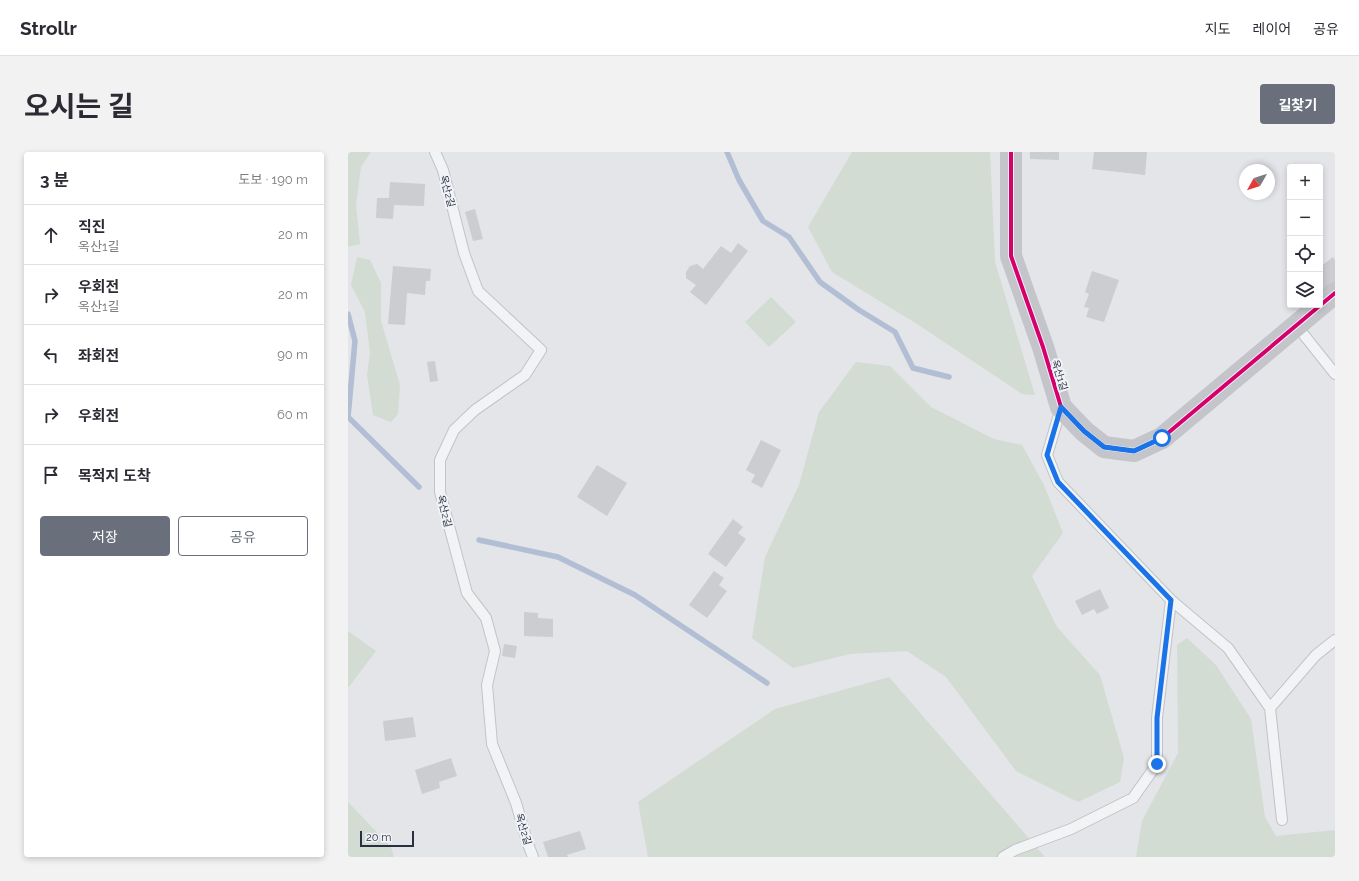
<!DOCTYPE html>
<html lang="ko">
<meta charset="utf-8">
<style>
:root{--surface:#fff;--page:#f2f2f3;--text:#2b2b33;--muted:#7c7c81;--line:#e1e1e2;--accent:#6a6f7c}
body{margin:0;font-family:Raleway,"Noto Sans KR",sans-serif;background:var(--page);color:var(--text)}
.controls{position:absolute;right:12px;top:12px;display:grid;overflow:hidden;border-radius:4px;box-shadow:0 2px 6px #0003}
.controls button{width:36px;height:36px;display:grid;place-items:center;padding:0;border:0;border-bottom:1px solid var(--line);background:var(--surface);color:var(--text);font:20px sans-serif}
.compass{position:absolute;left:891px;top:12px;width:36px;height:36px;border-radius:50%;background:var(--surface);box-shadow:0 2px 6px #0003;rotate:231deg}
.scale{position:absolute;left:12px;bottom:10px;width:54px;box-sizing:border-box;padding-left:4px;border:2px solid #293042;border-top:0;font-size:11px;line-height:14px;white-space:nowrap;color:#293042;-webkit-text-stroke:3px #f1f3f7;paint-order:stroke}
.stop{position:absolute;width:12px;height:12px;margin:-9px;border:3px solid #1a73e8;border-radius:50%;background:#fff}
.stop.end{background:#1a73e8;border-color:#fff;box-shadow:0 1px 4px #0008}
.list{margin:0;padding:0;list-style:none}
h2{display:flex;justify-content:space-between;align-items:center;height:52px;margin:0;padding:0 16px;font-size:17px}
h2 small{font-size:13px;font-weight:400;color:var(--muted)}
.list li{display:grid;grid-template-columns:26px 1fr auto;gap:12px;align-items:center;box-sizing:border-box;height:60px;padding:0 16px;border-top:1px solid var(--line)}
.list b{display:block;font-size:15px;white-space:nowrap}
.list p{margin:0;font-size:13px;white-space:nowrap;color:var(--muted)}
.list em{font-size:13px;font-style:normal;color:var(--muted)}
.actions{display:flex;gap:8px;padding:12px 16px}
.actions a{flex:1;padding:9px 0;border:1px solid var(--accent);border-radius:4px;text-align:center;font-size:14px;color:var(--accent)}
.actions .main{background:var(--accent);color:#fff}
.icon{flex:none;width:22px;height:22px;fill:none;stroke:currentColor;stroke-width:2;stroke-linecap:round;stroke-linejoin:round}
.map{position:relative;flex:none;width:987px;height:705px;overflow:hidden;border-radius:4px}
header{display:flex;align-items:center;gap:24px;box-sizing:border-box;height:56px;padding:0 20px;background:var(--surface);border-bottom:1px solid var(--line)}
header strong{font-size:19px}
nav{display:flex;gap:22px;margin-inline-start:auto;font-size:14px}
.intro{display:flex;align-items:center;justify-content:space-between;box-sizing:border-box;height:96px;padding:0 24px}
h1{margin:0;font-size:28px}
.button{padding:10px 18px;border-radius:4px;background:var(--accent);color:#fff;font-size:14px;font-weight:700}
main{display:flex;gap:24px;padding:0 24px}
aside{flex:1;background:var(--surface);border-radius:4px;box-shadow:0 2px 6px #0003}
.map>svg:first-child{display:block}
.green{fill:#d2dcd3}
.lines{fill:none;stroke-linecap:round;stroke-linejoin:round}
.stream{stroke:#b1bed4;stroke-width:5.5}
.building{fill:#cbcdd0}
.lane-casing{stroke:#c1c3c6;stroke-width:12}
.lane{stroke:#f2f3f5;stroke-width:10}
.secondary{stroke:#c3c5ca;stroke-width:22}
.cycleway-casing{stroke:#f1f3f7;stroke-width:6}
.cycleway{stroke:#d6006c;stroke-width:4}
.route{stroke:#1a73e8;stroke-width:5}
.labels{text-anchor:middle;stroke-width:4;stroke-linejoin:round;paint-order:stroke}
.street-label{font-size:10px;fill:#293042;stroke:#f1f3f7}
</style>
<header>
<strong>Strollr</strong>
<nav><a>지도</a><a>레이어</a><a>공유</a></nav>
</header>
<div class="intro"><h1>오시는 길</h1><a class="button">길찾기</a></div>
<main>
<aside>
<h2>3 분<small>도보 · 190 m</small></h2>
<ul class="list">
<li><svg class="icon" aria-label="ahead" viewBox="0 0 24 24"><path d="M12 20V5M6 11l6-6 6 6"/></svg><div><b>직진</b><p>옥산1길</p></div><em>20 m</em></li>
<li><svg class="icon" aria-label="right" viewBox="0 0 24 24"><path d="M7 20v-9h11M14 6l5 5-5 5"/></svg><div><b>우회전</b><p>옥산1길</p></div><em>20 m</em></li>
<li><svg class="icon" aria-label="left" viewBox="0 0 24 24"><path d="M17 20v-9H6M10 6l-5 5 5 5"/></svg><div><b>좌회전</b></div><em>90 m</em></li>
<li><svg class="icon" aria-label="right" viewBox="0 0 24 24"><path d="M7 20v-9h11M14 6l5 5-5 5"/></svg><div><b>우회전</b></div><em>60 m</em></li>
<li><svg class="icon" aria-label="arrive" viewBox="0 0 24 24"><path d="M6 21V4h12l-3 4 3 4H6"/></svg><div><b>목적지 도착</b></div></li>
</ul>
<div class="actions"><a class="main">저장</a><a>공유</a></div>
</aside>
<div class="map">
<svg width="987" height="705" viewBox="0 0 987 705">
<rect width="100%" height="100%" fill="#e3e5e8"/>
<path class="green" d="M0 0H23L13 15 8 53 12 92 0 95Z
M504 0H642L647 110 687 243 674 242 569 172 484 120 460 75Z
M9 105 22 108 33 131V169L52 233 50 262 43 270 25 263 19 223 22 201 17 160 3 133Z
M423 145 448 170 421 195 397 170Z
M508 210 542 214 583 255 646 287 674 293 696 333 715 381 684 424 709 475 752 523 776 606 772 630 730 650 668 619 598 525 559 499 502 502 445 516 404 486 417 405 451 333 471 260Z
M0 479 28 499 0 536Z
M839 486 868 513 903 567 917 665 928 684 987 678V705H788L794 669 830 601 829 493Z
M541 525 697 705H300L290 650 427 557Z
M0 648V650L43 695 46 705H0Z"/>
<g class="lines">
<path class="stream" d="M379 0 391 28 415 69 441 85 472 130 511 158 547 180 565 216 601 225
M0 162 7 189 0 265 71 335
M131 388 210 405 287 443 419 531"/>
</g>
<path class="building" d="M682 0H711V8L682 7Z
M746 0H799L797 23 744 17Z
M42 30 77 32 76 54 46 53 45 67 28 66 29 46H41Z
M127 57 135 87 125 89 117 60Z
M390 91 400 99 358 153 342 140 348 133 338 126V120L342 114 349 112 355 117 373 94 383 101Z
M985 105 987 108V130L972 142V115Z
M45 114 83 117 82 129H78L77 143 59 141 57 173 40 172Z
M744 119 771 128 756 170 738 165 741 156 736 155 741 142 737 140Z
M87 209 90 229 82 230 79 210Z
M413 288 433 298 414 336 403 330 407 323 398 318Z
M249 313 279 331 259 364 229 345Z
M385 367 395 375 390 381 398 387 378 415 360 402Z
M366 419 376 426 371 433 379 439 359 466 341 453Z
M752 437 761 456 749 462 746 457 734 463 727 449Z
M176 460 190 461V466L205 467V485L176 484Z
M156 492 169 494 167 506 154 504Z
M65 565 68 585 37 589 35 569Z
M103 606 109 624 91 630 92 636 74 642 67 618Z
M232 679 238 697 219 703 220 705H200L195 690Z"/>
<g class="lines">
<g class="lane-casing">
<path id="lane" d="M87 0 95 18 116 101 130 139 193 198 177 223 127 258 106 278 92 308V340L119 441 138 466 147 499 139 533 144 592 168 651 180 692 185 705
M948 173 987 222
M713 256 699 303 710 330 823 448 880 496 922 556 934 668
M922 556 968 503 987 488
M655 705 667 698 723 677 785 646 809 612V566L823 448"/>
</g>
<use href="#lane" class="lane"/>
<path class="secondary" d="M663 0V104L695 195 713 255 736 279 756 295 786 299 814 286 987 141"/>
<g class="cycleway-casing">
<path id="cycleway" d="M663 0V104L695 195 713 255 736 279 756 295 786 299 814 286 987 141"/>
</g>
<use href="#cycleway" class="cycleway"/>
</g>
<g class="lines">
<path class="route" d="M809 612V566L823 448 710 330 699 303 713 255 736 279 756 295 786 299 814 286"/>
</g>
<g class="labels">
<g class="street-label">
<text transform="translate(100 39) rotate(75)" y="4">옥산2길</text>
<text transform="translate(712 223) rotate(73)" y="4">옥산1길</text>
<text transform="translate(97 359) rotate(76)" y="4">옥산2길</text>
<text transform="translate(176 677) rotate(73)" y="4">옥산2길</text>
</g>
</g>
</svg>
<div class="controls">
<button>+</button>
<button>−</button>
<button><svg class="icon" aria-label="locate" viewBox="0 0 24 24"><circle cx="12" cy="12" r="6"/><path d="M12 2v4M12 18v4M2 12h4M18 12h4"/></svg></button>
<button><svg class="icon" aria-label="layers" viewBox="0 0 24 24"><path d="M12 4l9 5-9 5-9-5zM3 14l9 5 9-5"/></svg></button>
</div>
<svg class="compass" viewBox="-18 -18 36 36"><path d="M0-13l5 13h-10z" fill="#e53935"/><path d="M0 13l5-13h-10z" fill="#7c7c81"/></svg>
<div class="scale">20 m</div>
<div class="stop" style="left:814px;top:286px"></div>
<div class="stop end" style="left:809px;top:612px"></div>
</div>
</main>
